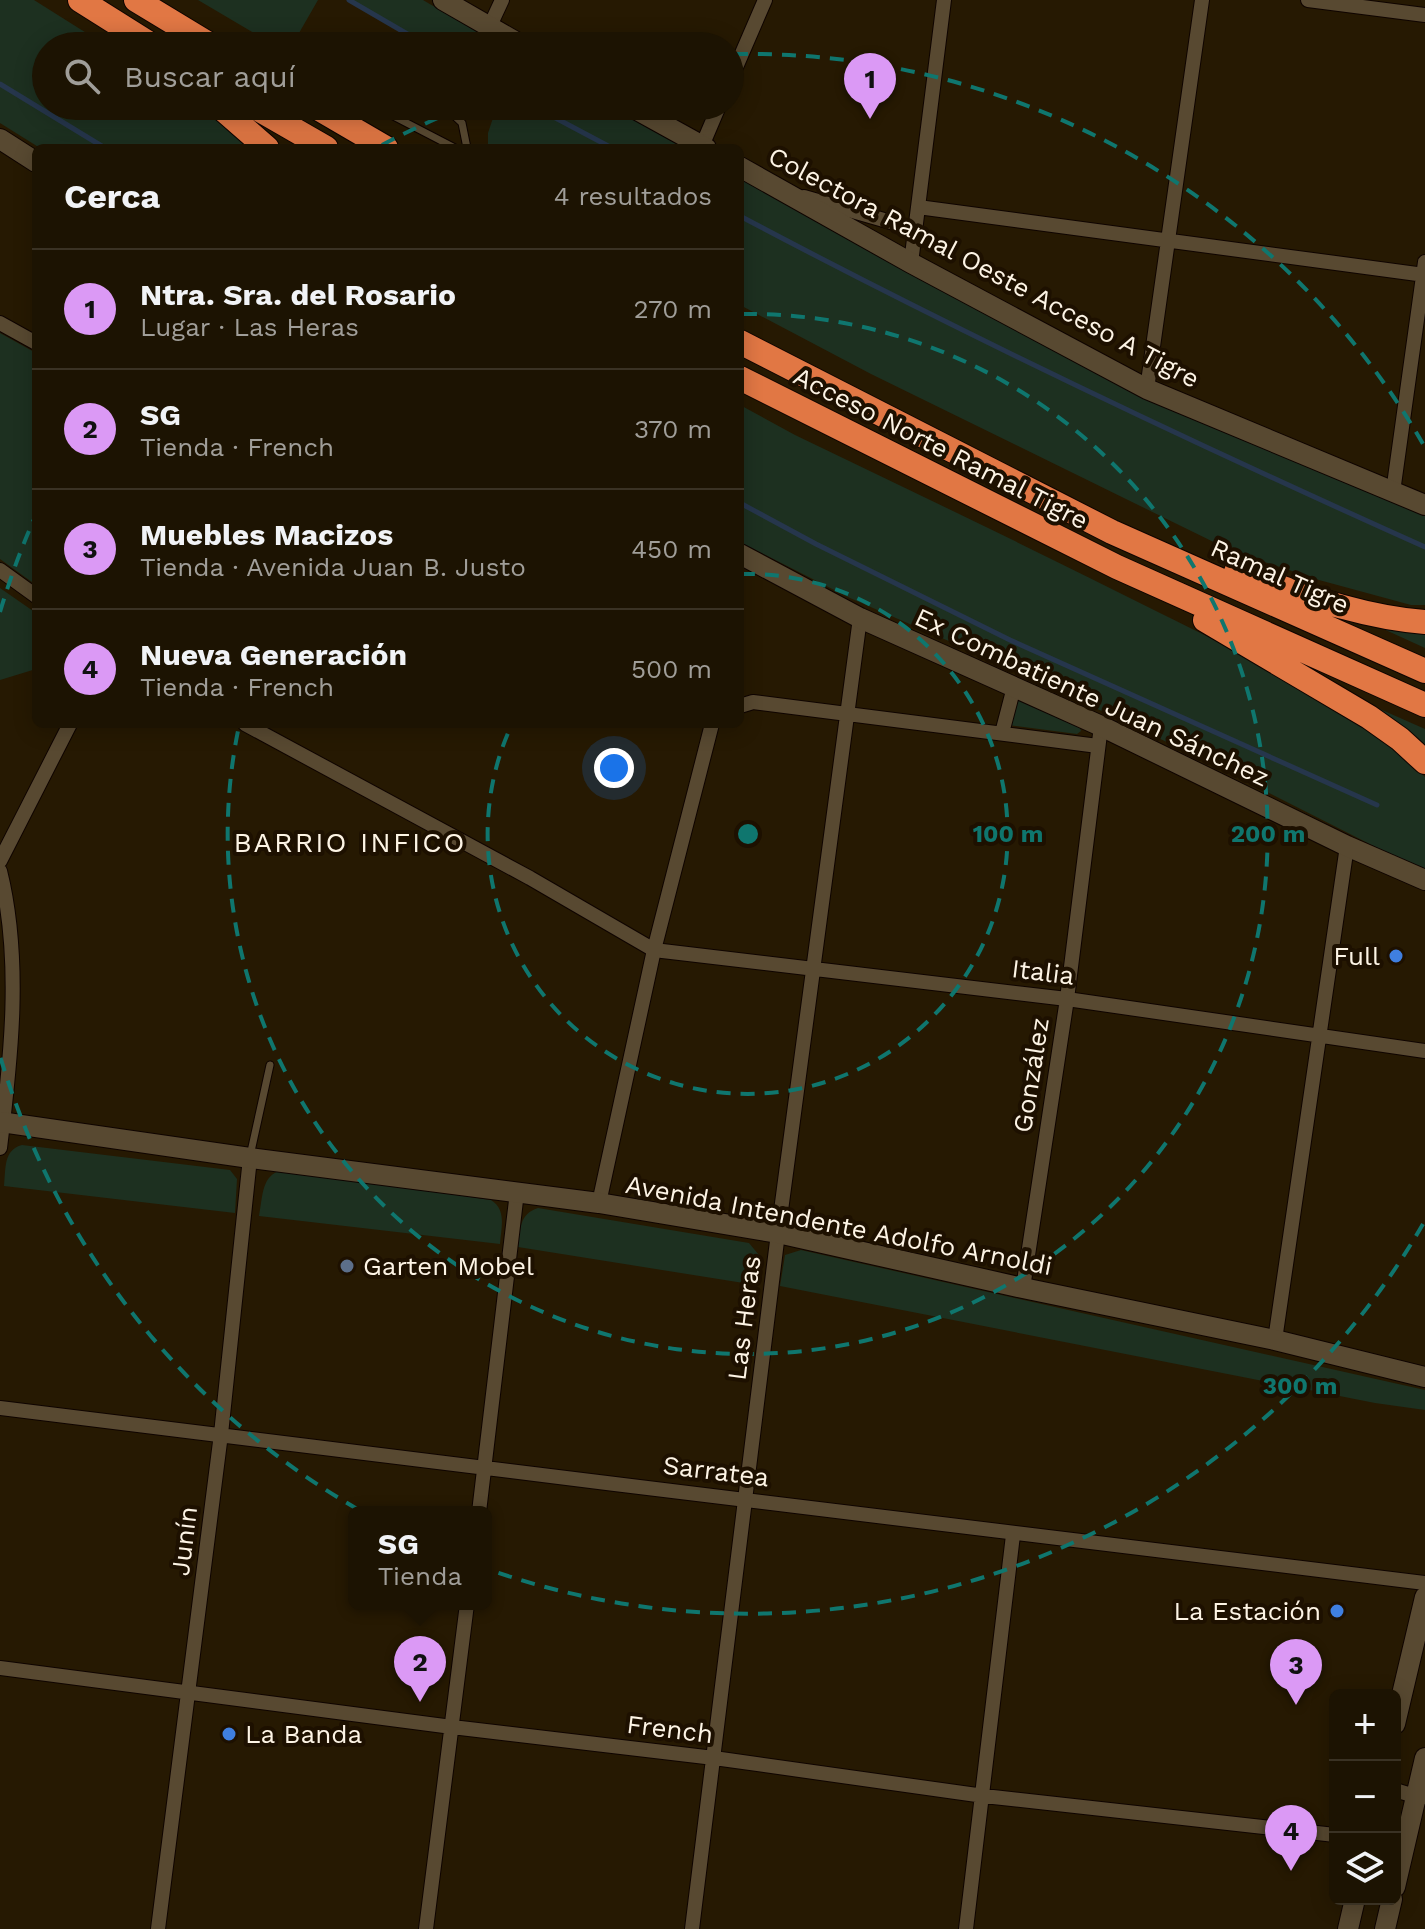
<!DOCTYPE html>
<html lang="es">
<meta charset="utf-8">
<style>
:root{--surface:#1c1302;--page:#251c0c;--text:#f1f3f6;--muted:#a09e99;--line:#3a3224;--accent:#db99f5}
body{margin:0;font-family:"Work Sans",sans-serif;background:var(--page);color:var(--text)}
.controls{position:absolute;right:24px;bottom:24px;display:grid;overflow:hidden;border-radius:12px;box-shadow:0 4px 20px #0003}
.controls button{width:72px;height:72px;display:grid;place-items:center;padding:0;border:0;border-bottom:2px solid var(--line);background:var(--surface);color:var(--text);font:40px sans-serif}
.you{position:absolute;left:614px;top:768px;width:28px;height:28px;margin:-20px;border:6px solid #fff;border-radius:50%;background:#1a73e8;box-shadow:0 0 0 12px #1a73e833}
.badge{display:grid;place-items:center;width:52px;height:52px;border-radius:50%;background:var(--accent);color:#111;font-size:26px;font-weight:700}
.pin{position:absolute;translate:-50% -66px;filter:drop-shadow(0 2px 4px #0008)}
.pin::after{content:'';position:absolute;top:42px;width:28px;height:24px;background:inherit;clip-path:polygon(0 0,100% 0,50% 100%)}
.popup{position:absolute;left:348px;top:1506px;width:144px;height:104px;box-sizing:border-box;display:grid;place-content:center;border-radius:12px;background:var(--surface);filter:drop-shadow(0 2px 6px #0005);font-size:26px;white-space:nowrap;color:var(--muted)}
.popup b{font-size:30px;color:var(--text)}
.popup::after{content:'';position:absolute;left:50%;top:100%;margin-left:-16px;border:16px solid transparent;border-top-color:var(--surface)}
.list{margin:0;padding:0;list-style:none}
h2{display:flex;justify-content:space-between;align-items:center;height:104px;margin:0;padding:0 32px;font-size:34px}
h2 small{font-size:26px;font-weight:400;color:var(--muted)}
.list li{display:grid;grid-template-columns:52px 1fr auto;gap:24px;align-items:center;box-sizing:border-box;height:120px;padding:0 32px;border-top:2px solid var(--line)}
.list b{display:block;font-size:30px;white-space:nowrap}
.list p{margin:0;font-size:26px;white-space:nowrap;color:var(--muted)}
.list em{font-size:26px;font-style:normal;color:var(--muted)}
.icon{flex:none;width:44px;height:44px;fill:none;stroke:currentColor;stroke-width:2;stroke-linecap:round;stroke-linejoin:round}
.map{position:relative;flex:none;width:1425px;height:1929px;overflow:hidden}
.search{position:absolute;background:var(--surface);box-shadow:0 4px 20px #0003;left:32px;top:32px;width:712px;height:88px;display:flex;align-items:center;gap:20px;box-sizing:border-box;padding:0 28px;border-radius:44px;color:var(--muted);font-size:30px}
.panel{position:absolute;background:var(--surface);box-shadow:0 4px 20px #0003;left:32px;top:144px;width:712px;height:584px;border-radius:12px}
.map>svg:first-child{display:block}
.green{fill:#1d3020}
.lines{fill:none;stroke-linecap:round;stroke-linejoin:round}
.stream{stroke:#26364c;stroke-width:5}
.lane-casing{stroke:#0f0400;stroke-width:9}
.street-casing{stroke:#0f0400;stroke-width:16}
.secondary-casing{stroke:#0f0400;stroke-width:22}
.highway-casing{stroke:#0f0400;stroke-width:26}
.lane{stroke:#584931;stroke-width:7}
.street{stroke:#584931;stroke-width:14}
.secondary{stroke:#584931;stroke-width:20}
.highway{stroke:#e17744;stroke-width:24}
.ring{fill:none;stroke:#0f766e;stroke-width:4;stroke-dasharray:14 10}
.shop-dot{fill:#3f7fe0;stroke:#1d1000;stroke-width:3}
.service-dot{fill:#5c6f8a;stroke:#1d1000;stroke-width:3}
.labels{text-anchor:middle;stroke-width:8;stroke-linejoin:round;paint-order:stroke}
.street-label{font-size:26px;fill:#fdf4e5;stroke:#1d1000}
.poi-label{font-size:26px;fill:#fdf4e5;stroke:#1d1000;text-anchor:end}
.neighbourhood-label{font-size:28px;letter-spacing:2px;fill:#fdf4e5;stroke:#1d1000}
.centre{fill:#0f766e;stroke:#1d1000;stroke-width:4}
.ring-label{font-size:24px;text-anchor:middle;font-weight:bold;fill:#0f766e;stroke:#1d1000;stroke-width:8;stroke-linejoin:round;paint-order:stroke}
</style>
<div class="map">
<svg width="1425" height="1929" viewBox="0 0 1425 1929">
<rect width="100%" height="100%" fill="#261902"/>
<path class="green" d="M0 0H34L107 46H46V106H199L257 148H40L0 123Z
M198 0H318L295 40 305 46H276Z
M350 0H423L501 46H428Z
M491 106H612L690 148H488V133L495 112Z
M740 175 984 310 1425 510V605H1411L1319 580 1234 552 871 374 740 305Z
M0 333 36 353V585L0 559Z
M740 405 795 435C918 494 1041 553 1162 614 1250 658 1356 707 1425 777V872L1194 755 1022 673 850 598 740 542Z
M0 588 36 613V669L0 680Z
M1344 611 1425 624V648Z
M1016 699 1079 726 1081 731 1077 734 1008 725Z
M1373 706 1425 729V753Z
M22 1145 230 1170 237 1179 235 1213 4 1186C6 1169 3 1150 22 1145Z
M282 1170 491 1200C507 1210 501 1228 500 1244L259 1216C263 1197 261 1175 282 1170Z
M538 1208 749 1243 759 1255 756 1285 518 1247C520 1230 519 1214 538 1208Z
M801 1250 1425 1390V1410L1375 1403 780 1286 785 1255Z"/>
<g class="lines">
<path class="stream" d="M349 0 428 46
M0 84 105 148
M533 106 612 148
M740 216C964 335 1193 443 1425 547
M740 503 816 544 1010 640 1377 805"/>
<g class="lane-casing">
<path id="lane" d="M374 106 455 148
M446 108 462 123 467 148
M250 1156 270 1065"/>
</g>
<g class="street-casing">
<path id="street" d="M1308 0 1425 15
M489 28 502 0
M730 81 765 0
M702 146 719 106
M804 197 915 229
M918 207 1425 275
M911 263 944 0
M0 323 36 343
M1147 389 1202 0
M1393 492 1425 262
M0 570 36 596
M740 706 753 702 1098 746
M245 724 530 878 654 950 1067 999 1425 1051
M1002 733 1014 687
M0 861 70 724
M0 871C22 960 11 1058 0 1148
M599 1203 654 950 712 724
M1023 1288 1067 999 1101 726
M1275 1340 1347 846
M0 1408C475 1465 950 1528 1425 1583
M479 1512 517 1192
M0 1668 452 1727 714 1758 984 1796 1335 1835
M1395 1790 1421 1798
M158 1929 221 1434 250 1158
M426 1929 467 1604
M692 1929 778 1233 860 618
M966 1929 1013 1535"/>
</g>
<g class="secondary-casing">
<path id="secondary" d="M443 0 523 46
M630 106 706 148
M0 139 36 162
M740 167 911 263 1147 389 1425 505
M740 554 860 618 1101 726 1347 846 1425 880
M0 1122 250 1158 599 1203 778 1233 1023 1288 1275 1340 1425 1377
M1395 1724 1425 1597
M1395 1887 1425 1758
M1348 1929 1355 1899
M1385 1929 1392 1899"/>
</g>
<g class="highway-casing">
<path id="highway" d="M80 0 153 46
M136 0 212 46
M219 106 267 148
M253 106 326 148
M314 106 386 148
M740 342 1112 532 1425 671
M740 378 1117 567 1425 705
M1236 572C1298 593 1359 617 1425 622
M1205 620 1369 717 1400 739 1425 762"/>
</g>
<use href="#lane" class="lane"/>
<use href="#street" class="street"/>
<use href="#secondary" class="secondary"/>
<use href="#highway" class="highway"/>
</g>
<g class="ring">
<path d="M741 574A260 260 0 1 1 512 724"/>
<path d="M743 314A520 520 0 1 1 239 726"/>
<path d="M1423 1224A780 780 0 0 1 0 1056M0 612A780 780 0 0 1 35 517M382 145A780 780 0 0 1 462 108M734 54A780 780 0 0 1 1423 444"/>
</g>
<g class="shop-dot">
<circle cx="1396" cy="956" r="8"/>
<circle cx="1337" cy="1611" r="8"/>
<circle cx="229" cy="1734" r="8"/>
</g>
<circle class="service-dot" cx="347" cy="1266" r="8"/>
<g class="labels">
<g class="street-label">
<text transform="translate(984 267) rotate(28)" y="9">Colectora Ramal Oeste Acceso A Tigre</text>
<text transform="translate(941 448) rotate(27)" y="9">Acceso Norte Ramal Tigre</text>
<text transform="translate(1280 576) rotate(24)" y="9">Ramal Tigre</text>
<text transform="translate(1092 697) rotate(25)" y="9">Ex Combatiente Juan Sánchez</text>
<text transform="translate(1043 972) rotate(7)" y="9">Italia</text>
<text transform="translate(1031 1075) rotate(-81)" y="9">González</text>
<text transform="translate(839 1225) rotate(11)" y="9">Avenida Intendente Adolfo Arnoldi</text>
<text transform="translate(744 1318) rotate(-83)" y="9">Las Heras</text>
<text transform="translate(716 1471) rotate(7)" y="9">Sarratea</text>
<text transform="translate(184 1541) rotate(-83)" y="9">Junín</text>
<text transform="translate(670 1729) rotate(7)" y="9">French</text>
</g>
<g class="poi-label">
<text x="1380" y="965">Full</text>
<text x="363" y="1275" text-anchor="start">Garten Mobel</text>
<text x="1321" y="1620">La Estación</text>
<text x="245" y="1743" text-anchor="start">La Banda</text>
</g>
<g class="neighbourhood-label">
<text x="350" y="852">BARRIO INFICO</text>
</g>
</g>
<circle cx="748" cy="834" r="12" class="centre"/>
<g class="ring-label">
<text x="1008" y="842">100 m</text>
<text x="1268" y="842">200 m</text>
<text x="1300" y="1394">300 m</text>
</g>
</svg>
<div class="controls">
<button>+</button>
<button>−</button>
<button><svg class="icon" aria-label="layers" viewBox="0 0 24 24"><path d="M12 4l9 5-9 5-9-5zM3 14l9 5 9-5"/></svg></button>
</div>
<div class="you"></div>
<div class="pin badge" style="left:870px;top:119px">1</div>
<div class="pin badge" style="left:420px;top:1702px">2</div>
<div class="popup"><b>SG</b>Tienda</div>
<div class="pin badge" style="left:1296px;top:1705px">3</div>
<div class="pin badge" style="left:1291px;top:1871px">4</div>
<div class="search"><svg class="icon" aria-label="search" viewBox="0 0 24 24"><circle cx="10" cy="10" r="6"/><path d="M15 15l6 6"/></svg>Buscar aquí</div>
<section class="panel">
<h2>Cerca<small>4 resultados</small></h2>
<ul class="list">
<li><span class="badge">1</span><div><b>Ntra. Sra. del Rosario</b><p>Lugar · Las Heras</p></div><em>270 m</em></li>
<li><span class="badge">2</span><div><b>SG</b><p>Tienda · French</p></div><em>370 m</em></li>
<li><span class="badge">3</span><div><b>Muebles Macizos</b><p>Tienda · Avenida Juan B. Justo</p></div><em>450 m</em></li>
<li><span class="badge">4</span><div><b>Nueva Generación</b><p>Tienda · French</p></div><em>500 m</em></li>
</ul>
</section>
</div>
